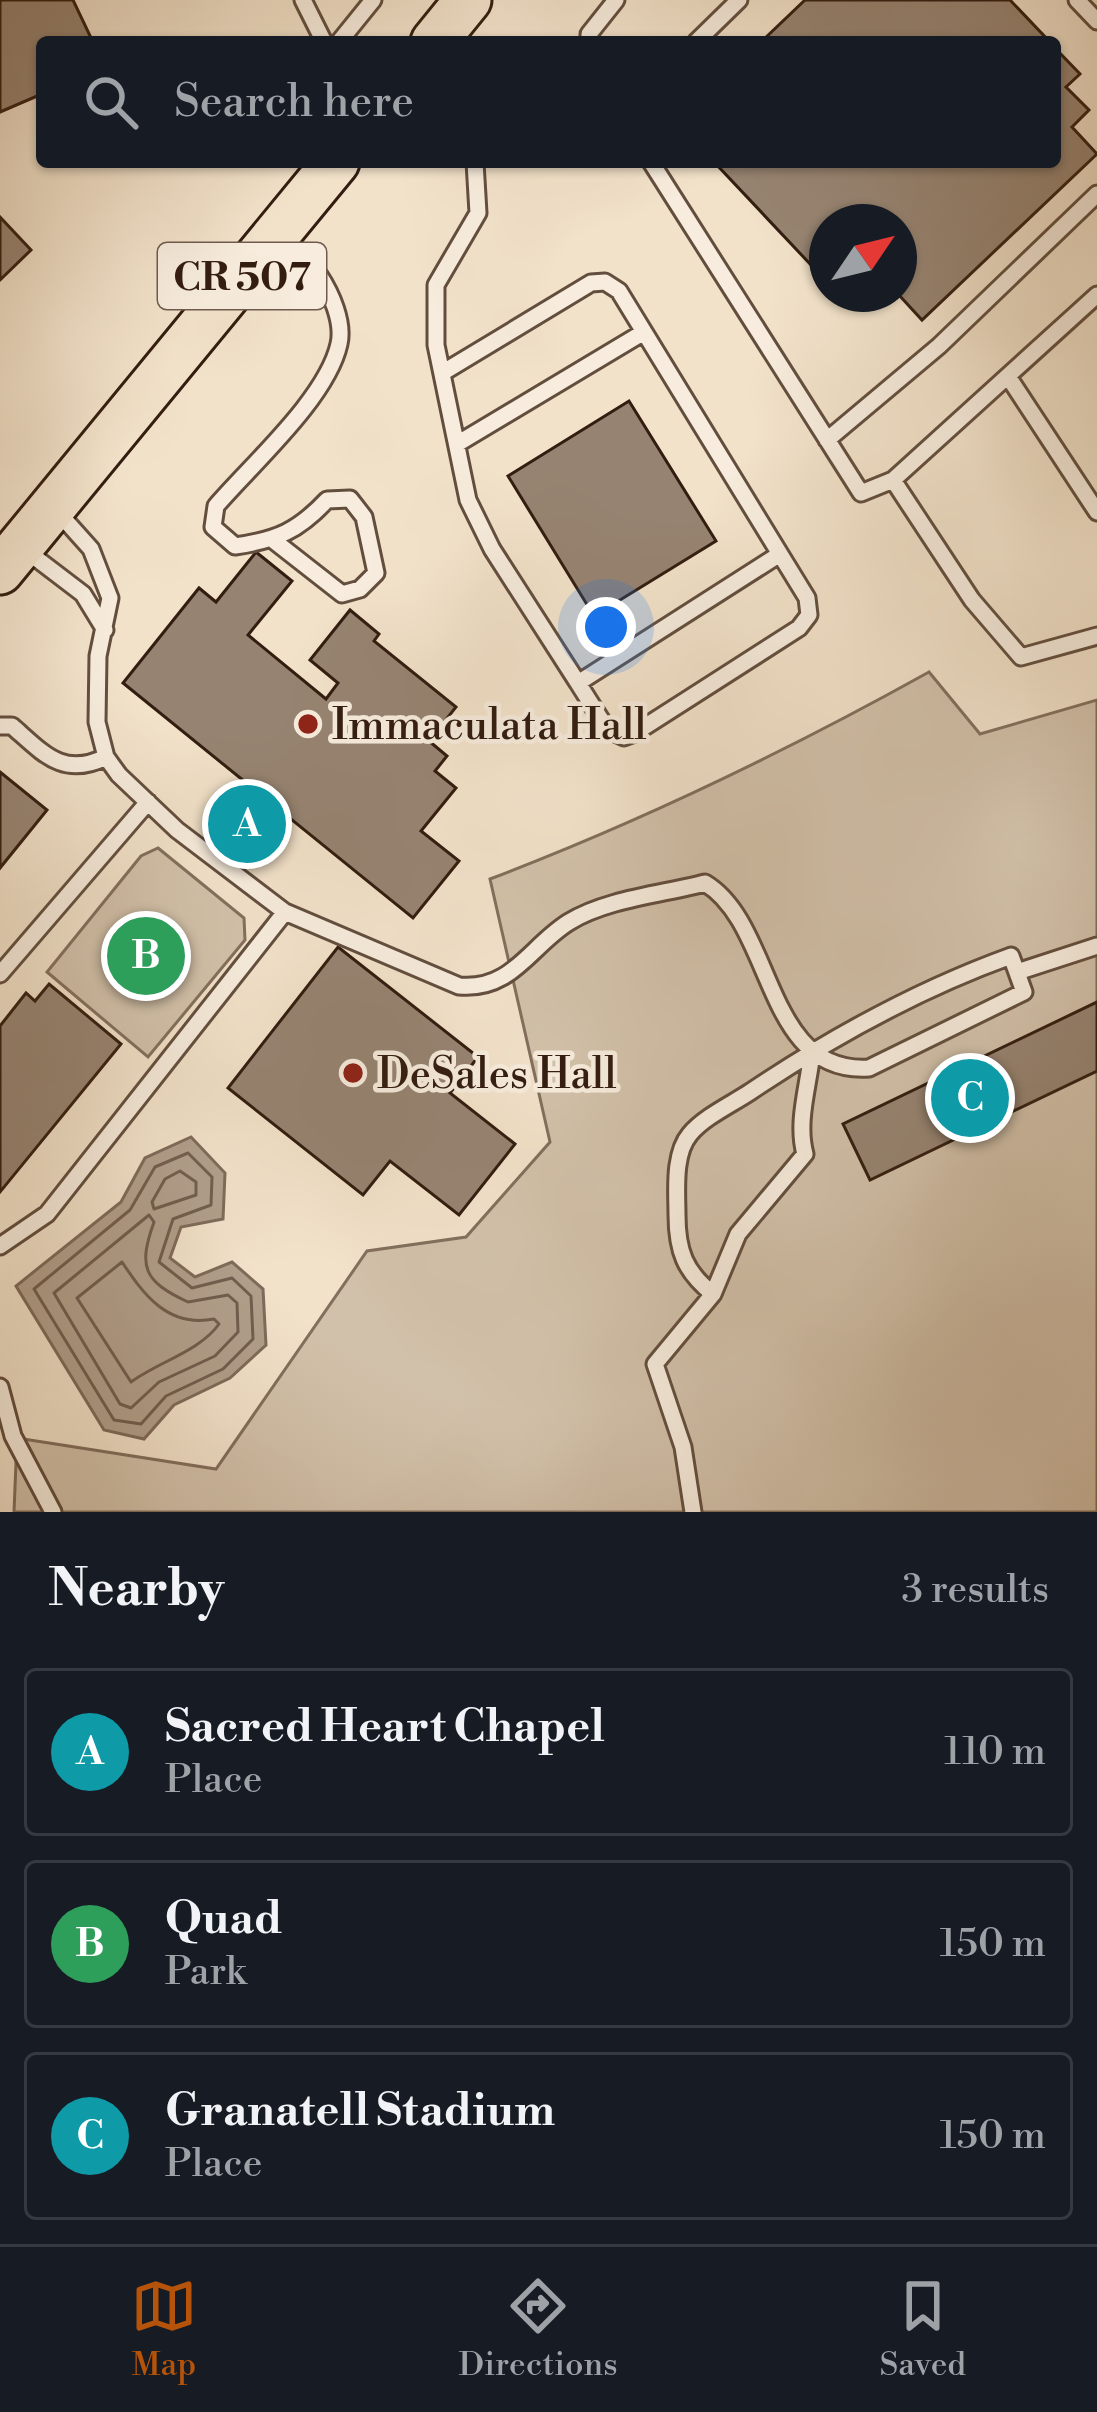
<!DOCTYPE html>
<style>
:root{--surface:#171b24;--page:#20242c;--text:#f1f3f6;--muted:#9ea1a6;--line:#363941;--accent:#b45309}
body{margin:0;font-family:"Libre Bodoni",serif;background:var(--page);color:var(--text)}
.compass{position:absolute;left:809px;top:204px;width:108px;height:108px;border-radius:50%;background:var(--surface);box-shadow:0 3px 9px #0004;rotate:55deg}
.you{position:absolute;left:606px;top:627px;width:42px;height:42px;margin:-30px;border:9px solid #fff;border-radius:50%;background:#1a73e8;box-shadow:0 0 0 18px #1a73e833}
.badge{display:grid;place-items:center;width:78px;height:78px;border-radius:50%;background:var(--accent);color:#fff;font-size:39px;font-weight:700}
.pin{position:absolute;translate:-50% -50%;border:6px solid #fff;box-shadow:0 3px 12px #0006}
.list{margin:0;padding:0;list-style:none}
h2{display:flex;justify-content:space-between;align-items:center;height:156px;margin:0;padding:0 48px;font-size:51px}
h2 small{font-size:39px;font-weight:400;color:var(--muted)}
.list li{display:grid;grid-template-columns:78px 1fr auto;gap:36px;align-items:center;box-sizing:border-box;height:168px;margin:0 24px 24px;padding:0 24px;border:3px solid var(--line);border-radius:12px}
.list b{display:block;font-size:45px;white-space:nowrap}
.list p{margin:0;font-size:39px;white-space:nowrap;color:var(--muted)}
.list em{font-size:39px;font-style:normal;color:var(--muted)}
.icon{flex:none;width:66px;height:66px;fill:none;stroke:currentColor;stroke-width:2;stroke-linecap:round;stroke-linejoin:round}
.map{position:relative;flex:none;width:1097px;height:1512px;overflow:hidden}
.search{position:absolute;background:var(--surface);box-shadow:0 3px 9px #0004;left:36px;right:36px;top:36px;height:132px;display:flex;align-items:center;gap:30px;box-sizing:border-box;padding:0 42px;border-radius:12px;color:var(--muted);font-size:45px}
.sheet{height:732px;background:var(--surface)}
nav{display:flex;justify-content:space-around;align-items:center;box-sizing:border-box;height:168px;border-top:3px solid var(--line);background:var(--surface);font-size:33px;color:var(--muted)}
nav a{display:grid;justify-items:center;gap:6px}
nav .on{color:var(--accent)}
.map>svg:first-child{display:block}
.green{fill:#d2c1aa;stroke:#826f5d;stroke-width:3}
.water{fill:#b19f8b;stroke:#7f6b5a;stroke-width:3}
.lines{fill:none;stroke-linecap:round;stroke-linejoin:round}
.shore{stroke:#725e4e;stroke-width:3}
.building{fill:#968371;stroke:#331d10;stroke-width:3}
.service-casing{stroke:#634e3e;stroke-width:21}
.primary-casing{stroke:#331d10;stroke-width:51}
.service{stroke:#f7ecdd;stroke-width:15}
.primary{stroke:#f2e2ca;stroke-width:45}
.poi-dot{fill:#8f2418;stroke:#f7ecdd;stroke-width:4.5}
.labels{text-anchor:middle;stroke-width:9;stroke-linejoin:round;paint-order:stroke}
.shield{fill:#f7ecdd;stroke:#6e5b4e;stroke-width:3}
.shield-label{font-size:39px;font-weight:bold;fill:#331d10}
.poi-label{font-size:42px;fill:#331d10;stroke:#f7ecdd;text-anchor:start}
</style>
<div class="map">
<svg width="1097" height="1512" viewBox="0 0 1097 1512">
<rect width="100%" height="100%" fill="#f2e2ca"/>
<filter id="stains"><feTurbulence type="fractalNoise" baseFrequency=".00167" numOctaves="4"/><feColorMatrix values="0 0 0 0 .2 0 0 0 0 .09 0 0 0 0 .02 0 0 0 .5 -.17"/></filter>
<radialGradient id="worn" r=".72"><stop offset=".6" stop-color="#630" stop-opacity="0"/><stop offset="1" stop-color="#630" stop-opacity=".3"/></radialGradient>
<path class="green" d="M929 672 980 734 1097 700V1512H14L17 1438 216 1469 367 1251 466 1237 550 1142 490 879C645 820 785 752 929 672Z
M158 848 244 918 245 940 148 1057 47 972 141 856Z"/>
<path class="water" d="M191 1137 225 1173 223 1219 181 1227 170 1258 195 1277 232 1262 263 1289 266 1345 230 1378 174 1405 144 1439 104 1430 16 1286 121 1202 145 1158Z"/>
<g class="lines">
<path class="shore" d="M188 1153 212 1177 211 1205 173 1219 159 1262 192 1288 232 1278 251 1296 253 1339 223 1369 166 1396 141 1424 114 1420 34 1289 130 1210 155 1167Z
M180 1171 196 1182V1195L154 1209 152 1202 165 1179Z
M149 1215 154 1222C138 1267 143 1281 188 1302L228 1295 237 1303 238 1332 215 1356 159 1382 131 1408 120 1404 54 1293Z
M122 1262C144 1295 168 1328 214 1319L219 1324C200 1351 158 1362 131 1382L77 1298Z"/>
</g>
<path class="building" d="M0 0H73L93 42H42V94L0 112Z
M805 0H1010L1050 42H761Z
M1055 48 1080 74 1066 87 1089 110 1072 127 1097 154 922 320 898 294 899 222H827V282L715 163 1055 162Z
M0 217 31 250 0 280Z
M870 294H895L882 306Z
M629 401 716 541 594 616 508 476Z
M256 552 292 581 248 635 326 699 338 683 310 660 350 610 379 634 374 641 456 707 429 741 447 756 435 771 456 788 421 831 459 861 413 918 123 683 199 588 216 602Z
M0 772 47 810 0 868Z
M233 799 253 802 268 814 274 833 261 848H242L226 833 220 814Z
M338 947 478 1057 450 1093 515 1144 459 1215 390 1161 363 1195 228 1088Z
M49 984 121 1044 0 1192V1026L26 993 35 1001Z
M1097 1002V1071L870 1180 843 1124Z"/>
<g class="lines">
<g class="service-casing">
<path id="service" d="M303 0 324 42
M1077 0 1097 21
M339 42 373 0
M589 42V34L616 0
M696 42 739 0
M651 162 861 493 893 480 1097 295
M442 373 591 283 605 282 619 291 780 554 578 683 492 549 468 500 436 345V285L478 213 475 162
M1009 378 1097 512
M827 440 939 346 1097 194
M457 444 644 332
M893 480 972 600 1021 657 1097 636
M57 511 91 549 110 598 98 656 97 722 106 757 119 775 177 830 285 912 459 986C512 991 530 946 569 922 606 899 663 894 705 883 775 925 764 1075 869 1068L1024 992 1011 956C917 990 832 1037 750 1092 732 1104 704 1117 690 1134 673 1154 677 1191 677 1215 677 1251 685 1272 713 1294L738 1234 805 1154C796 1121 809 1085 812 1051
M273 540 342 594 360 589 376 573 364 517 350 499 327 500C298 531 277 540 235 546L213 527 216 506C252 464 327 398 339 344 344 322 331 293 319 275 309 260 292 248 279 237
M24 549 83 594 105 630
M578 683 607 729 624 737 635 733 799 628 809 615 807 598 780 554
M0 726H12C44 754 63 778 106 757
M1017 972 1097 946
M0 974 148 802
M0 1246 47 1214 285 912
M0 1387 13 1436 53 1512
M693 1512 683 1447 655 1364 713 1294"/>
</g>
<g class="primary-casing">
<path id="primary" d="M434 42 468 0
M0 571 336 162"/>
</g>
<use href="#service" class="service"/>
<use href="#primary" class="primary"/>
</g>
<g class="poi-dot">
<circle cx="308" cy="724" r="12"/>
<circle cx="353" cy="1073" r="12"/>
</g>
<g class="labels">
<rect class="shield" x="158" y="243" width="168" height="66" rx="9"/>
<g class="shield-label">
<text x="242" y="290">CR 507</text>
</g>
<g class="poi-label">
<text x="332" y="739">Immaculata Hall</text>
<text x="377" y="1088">DeSales Hall</text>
</g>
</g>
<rect width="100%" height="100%" filter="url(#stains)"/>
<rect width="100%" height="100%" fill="url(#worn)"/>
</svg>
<svg class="compass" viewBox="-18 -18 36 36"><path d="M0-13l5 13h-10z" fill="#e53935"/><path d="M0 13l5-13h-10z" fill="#9ea1a6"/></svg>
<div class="you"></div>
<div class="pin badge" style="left:247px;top:824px;background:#0f9aa8">A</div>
<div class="pin badge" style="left:146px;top:956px;background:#2e9e5b">B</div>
<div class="pin badge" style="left:970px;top:1098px;background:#0f9aa8">C</div>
<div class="search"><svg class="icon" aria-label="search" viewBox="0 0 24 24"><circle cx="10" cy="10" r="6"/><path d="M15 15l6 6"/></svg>Search here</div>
</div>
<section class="sheet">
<h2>Nearby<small>3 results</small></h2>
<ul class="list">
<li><span class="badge" style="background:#0f9aa8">A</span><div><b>Sacred Heart Chapel</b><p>Place</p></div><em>110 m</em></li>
<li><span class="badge" style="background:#2e9e5b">B</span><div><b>Quad</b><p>Park</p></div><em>150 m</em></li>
<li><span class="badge" style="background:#0f9aa8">C</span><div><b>Granatell Stadium</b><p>Place</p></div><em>150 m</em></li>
</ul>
</section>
<nav>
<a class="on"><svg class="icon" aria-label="map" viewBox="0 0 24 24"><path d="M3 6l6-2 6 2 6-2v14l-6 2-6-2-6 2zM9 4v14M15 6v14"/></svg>Map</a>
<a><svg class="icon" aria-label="directions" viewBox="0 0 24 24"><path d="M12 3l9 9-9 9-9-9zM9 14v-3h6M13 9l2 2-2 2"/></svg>Directions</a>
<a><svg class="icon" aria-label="saved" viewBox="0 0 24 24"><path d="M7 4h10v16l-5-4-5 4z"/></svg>Saved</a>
</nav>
